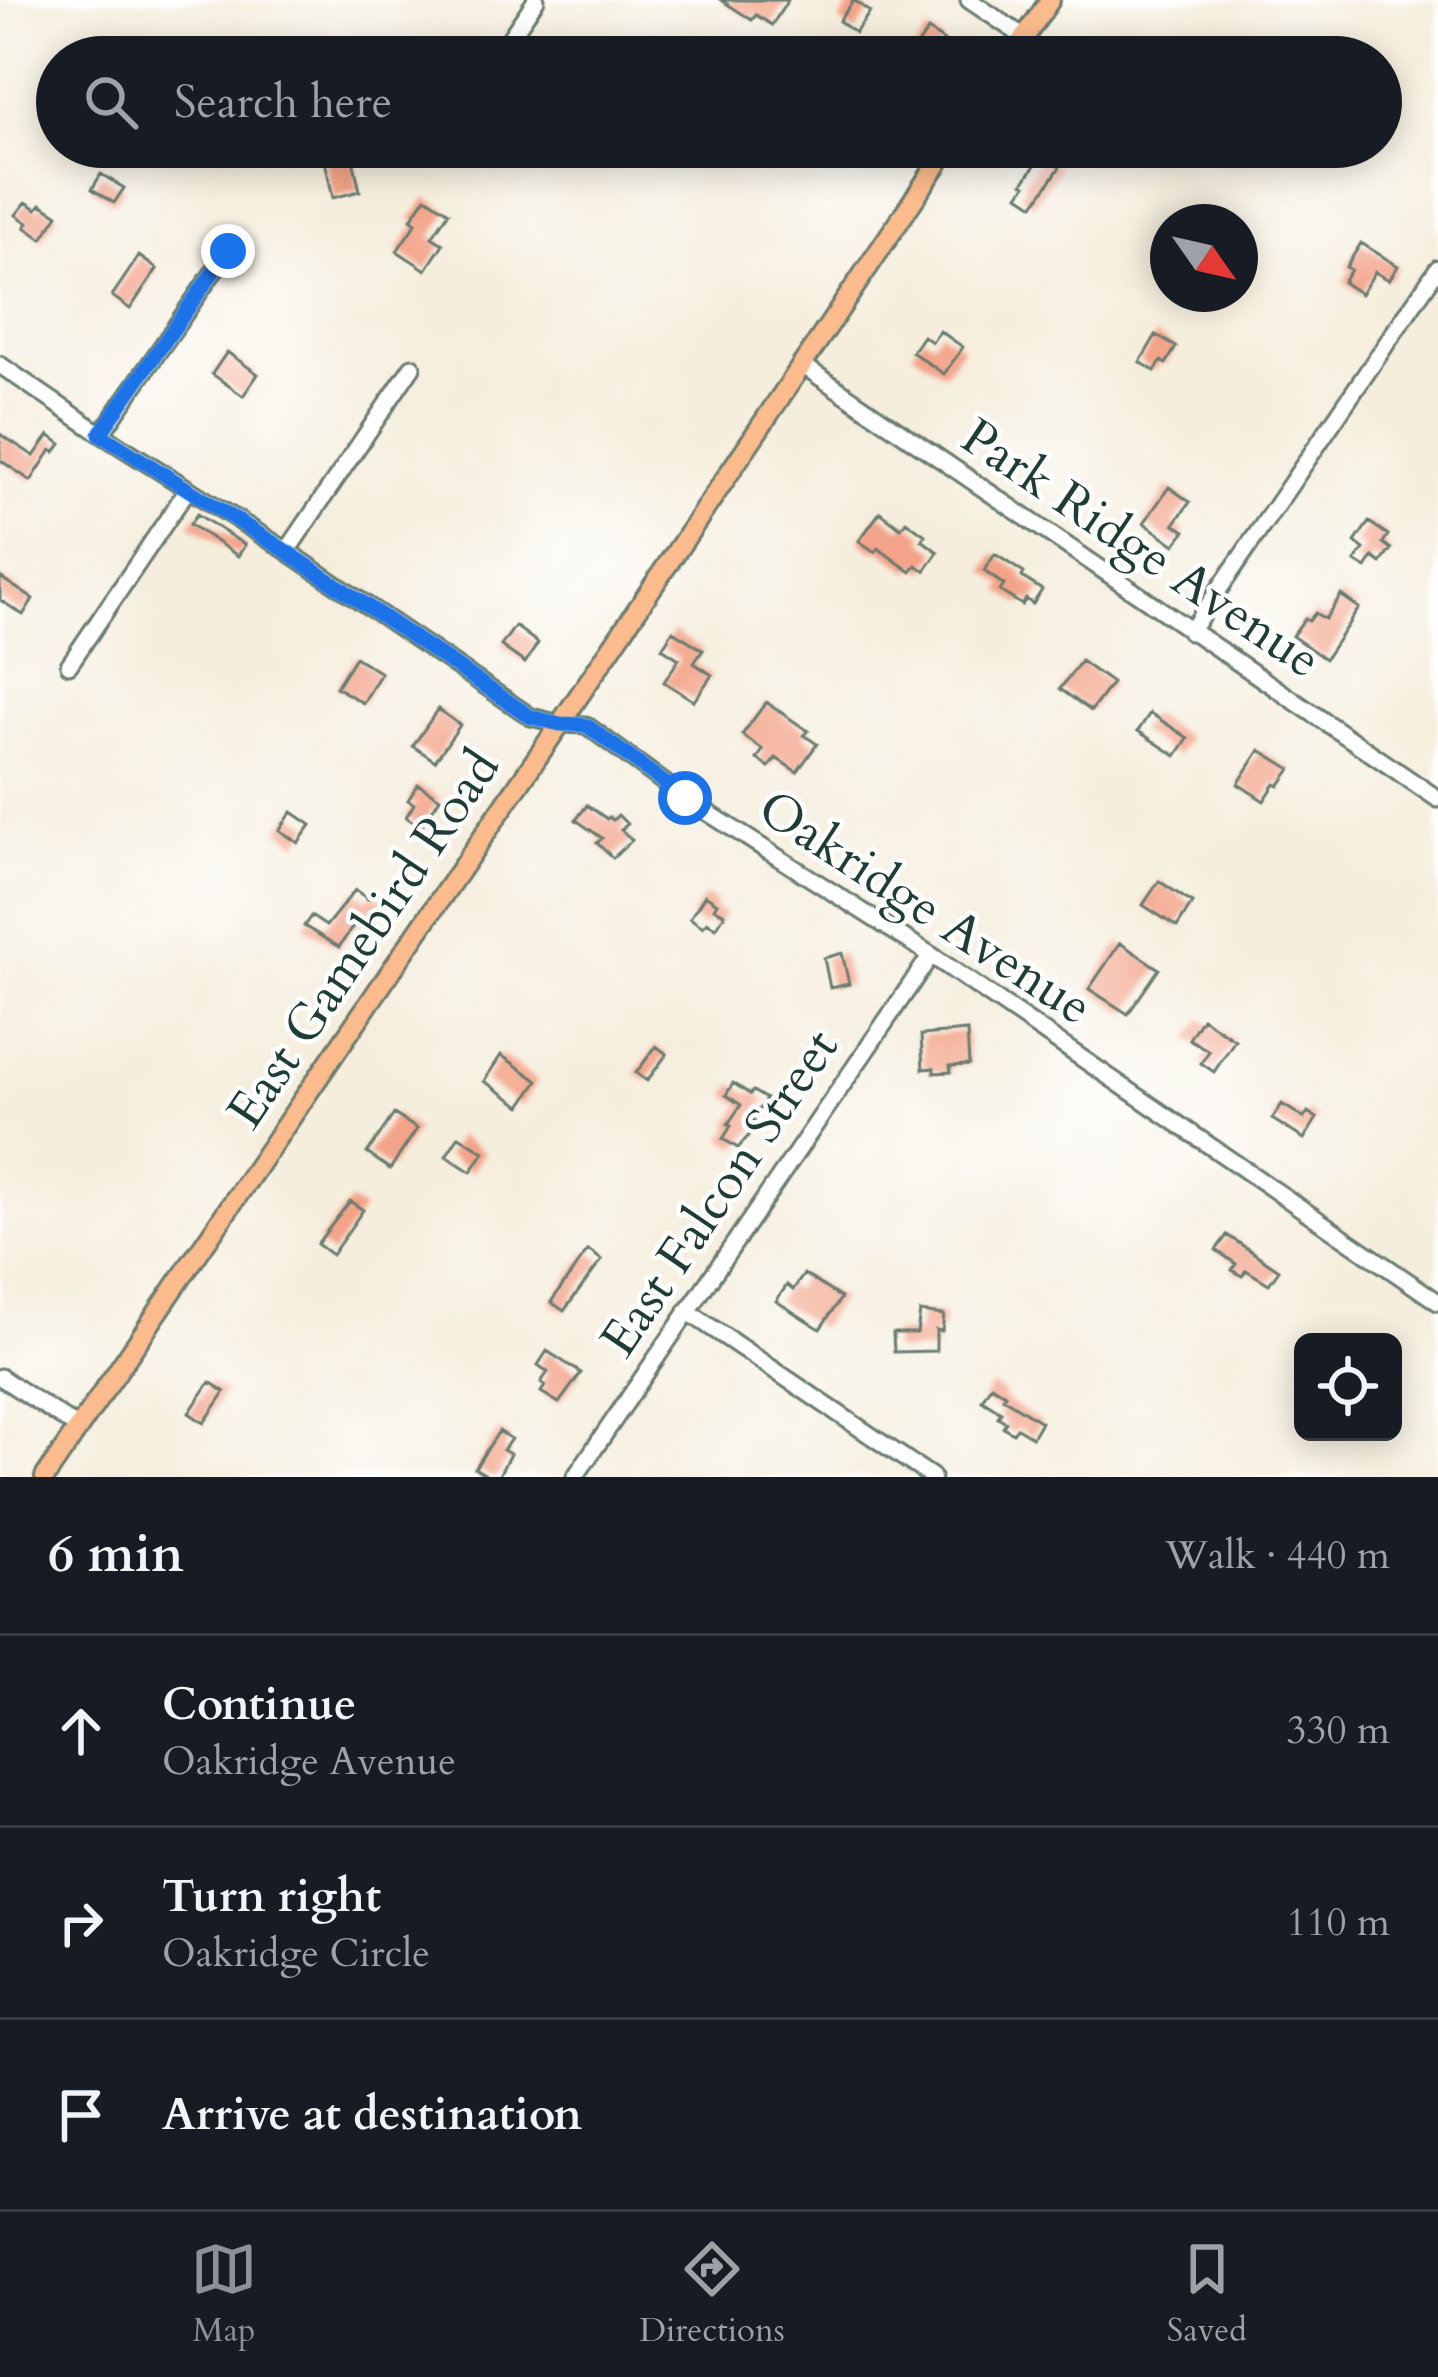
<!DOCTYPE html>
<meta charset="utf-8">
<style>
:root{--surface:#171b24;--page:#20242c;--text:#f1f3f6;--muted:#9ea1a6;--line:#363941;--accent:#8c9099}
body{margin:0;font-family:Cardo,serif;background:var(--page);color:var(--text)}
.controls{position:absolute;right:36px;bottom:36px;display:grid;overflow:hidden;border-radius:18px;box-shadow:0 6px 30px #0003}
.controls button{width:108px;height:108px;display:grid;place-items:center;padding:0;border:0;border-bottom:3px solid var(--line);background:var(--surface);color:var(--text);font:60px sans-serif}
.compass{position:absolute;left:1150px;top:204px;width:108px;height:108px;border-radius:50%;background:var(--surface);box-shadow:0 6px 30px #0003;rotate:124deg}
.stop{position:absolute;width:36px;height:36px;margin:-27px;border:9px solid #1a73e8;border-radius:50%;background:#fff}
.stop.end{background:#1a73e8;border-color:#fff;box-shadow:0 3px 12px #0008}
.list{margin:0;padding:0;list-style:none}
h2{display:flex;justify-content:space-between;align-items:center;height:156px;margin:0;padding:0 48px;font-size:51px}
h2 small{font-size:39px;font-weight:400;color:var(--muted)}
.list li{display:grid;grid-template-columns:78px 1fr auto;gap:36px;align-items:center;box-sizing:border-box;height:192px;padding:0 48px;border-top:3px solid var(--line)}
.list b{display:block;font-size:45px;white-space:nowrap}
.list p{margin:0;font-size:39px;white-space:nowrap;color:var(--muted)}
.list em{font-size:39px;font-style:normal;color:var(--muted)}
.icon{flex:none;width:66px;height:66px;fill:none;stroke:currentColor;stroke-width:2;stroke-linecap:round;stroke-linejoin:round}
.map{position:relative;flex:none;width:1438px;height:1477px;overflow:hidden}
.search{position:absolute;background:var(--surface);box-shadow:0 6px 30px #0003;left:36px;right:36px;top:36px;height:132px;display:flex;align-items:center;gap:30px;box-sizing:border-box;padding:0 42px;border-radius:66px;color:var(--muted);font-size:45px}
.sheet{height:732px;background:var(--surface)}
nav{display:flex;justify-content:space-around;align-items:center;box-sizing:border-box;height:168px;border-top:3px solid var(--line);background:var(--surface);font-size:33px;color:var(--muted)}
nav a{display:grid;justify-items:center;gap:6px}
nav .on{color:var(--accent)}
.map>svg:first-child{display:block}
.building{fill:#f3a388}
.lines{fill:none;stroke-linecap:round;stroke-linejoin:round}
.minor-casing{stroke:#6a7b6f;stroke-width:21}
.major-casing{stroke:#6a7b6f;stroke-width:24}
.minor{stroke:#fff;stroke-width:15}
.major{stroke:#fbbb8c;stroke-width:18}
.route{stroke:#1a73e8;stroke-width:15}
.labels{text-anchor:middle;stroke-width:9;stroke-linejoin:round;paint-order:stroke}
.street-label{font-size:51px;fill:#1f3d34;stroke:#fff}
</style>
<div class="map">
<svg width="1438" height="1477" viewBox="0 0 1438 1477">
<rect width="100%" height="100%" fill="#fff"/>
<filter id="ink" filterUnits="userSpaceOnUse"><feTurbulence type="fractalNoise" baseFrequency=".00833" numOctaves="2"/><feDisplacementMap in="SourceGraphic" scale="24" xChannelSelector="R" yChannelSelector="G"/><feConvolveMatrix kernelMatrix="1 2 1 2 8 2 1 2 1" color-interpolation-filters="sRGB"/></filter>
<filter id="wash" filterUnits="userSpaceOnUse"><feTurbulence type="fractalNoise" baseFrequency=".004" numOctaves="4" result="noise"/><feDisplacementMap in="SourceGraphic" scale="48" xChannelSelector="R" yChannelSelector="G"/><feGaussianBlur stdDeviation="2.7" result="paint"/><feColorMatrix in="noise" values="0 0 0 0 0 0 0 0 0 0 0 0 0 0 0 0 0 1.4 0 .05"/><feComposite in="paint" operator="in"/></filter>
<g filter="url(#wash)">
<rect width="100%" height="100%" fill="#f5eedd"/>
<g id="blocks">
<path class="building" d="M721 0H788L772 25 756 15 752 20Z
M854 0 870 12 855 33 839 21Z
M928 30 944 41 934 57H909Z
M352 155 360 191 333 198 325 161Z
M1042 155 1060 167 1034 205 1019 195 1026 185 1023 183Z
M101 174 124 188 114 203 92 189Z
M426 197 449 212 432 237 443 244 426 270 397 251 416 223 411 219Z
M26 202 37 209 41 204 58 215 42 239 25 227 28 223 16 215Z
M1361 243 1398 266 1389 280 1375 272 1361 294 1343 282 1351 270 1346 267Z
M139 256 157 269 130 309 112 296Z
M940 331 963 347 944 374 912 352 923 336 932 342Z
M1156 335 1176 347 1166 364 1161 361 1155 371 1140 362Z
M227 352 258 374 243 396 212 374Z
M0 434 34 456 49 435 61 444 55 452 51 450 31 481 0 460Z
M1169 487 1190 502 1174 524 1185 531 1175 545 1144 523Z
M880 512 901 528 906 521 925 535 922 540 938 552 925 571 916 565 911 572 878 548 875 552 859 541Z
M197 514 245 545 238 556 190 524Z
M1369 522 1388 535 1383 543 1391 549 1381 563 1373 557 1366 568 1355 561 1364 549 1355 542Z
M995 554 1024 573 1022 577 1042 590 1033 604 1026 599 1022 605 1000 591 1004 585 984 571Z
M0 577 33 599 23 615 0 600Z
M1341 595 1359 608 1325 659 1292 636 1305 618 1309 621 1315 613 1325 619Z
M515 626 538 643 525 663 501 646Z
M673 631 703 650 694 663 712 675 694 701 664 682 679 659 662 648Z
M355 657 381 673 363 703 336 687Z
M1081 661 1112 683 1091 711 1060 689Z
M766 702 808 731 804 735 817 744 797 772 776 758 769 767 757 759 763 750 742 735Z
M438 709 460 725 435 761 413 746Z
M1150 713 1188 738 1176 756 1138 731Z
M1260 750 1291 769 1279 786 1275 784 1264 801 1238 784Z
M418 784 440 798 421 827 406 817 414 804 408 800Z
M587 805 607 819 609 817 613 820 618 815 627 824 621 830 632 840 613 858 597 843 602 838 576 820Z
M292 812 311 825 298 843 279 830Z
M1159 881 1192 903 1177 927 1143 905Z
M355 890 368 899 373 893 386 901 377 915 371 910 361 925 356 922 339 947 304 926 311 916 326 926Z
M705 895 717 903 714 908 725 914 716 928 707 922 703 927 690 918Z
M1120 943 1159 969 1128 1014 1089 989Z
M842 953 849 984 830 988 824 958Z
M1202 1018 1235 1040 1214 1072 1201 1063 1209 1051 1189 1039Z
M967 1031 969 1065 950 1066 951 1072 934 1073V1068L923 1069 921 1035Z
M656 1046 667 1054 647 1081 636 1073Z
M501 1055 538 1081 521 1106 484 1081Z
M733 1083 750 1094 753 1091 766 1099 752 1120 758 1125 738 1148 723 1139 731 1126 728 1124 741 1105 726 1095Z
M1282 1104 1304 1118 1308 1112 1317 1118 1304 1139 1272 1119Z
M394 1114 417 1129 390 1169 367 1153Z
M459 1136 484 1152 471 1172 446 1156Z
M350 1201 363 1210 332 1255 317 1244Z
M1227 1235 1279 1270 1269 1284 1246 1270 1242 1276 1232 1270 1236 1264 1216 1250Z
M588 1250 602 1260 564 1311 551 1302Z
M804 1274 841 1298 820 1329 776 1301 787 1285 793 1290Z
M920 1312 944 1315 942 1331 936 1330V1351L894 1352 893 1333H917Z
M547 1351 581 1373 559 1403 541 1392 545 1386 541 1382 548 1372 538 1365Z
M210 1382 225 1392 204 1423 189 1413Z
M991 1385 1005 1394 1003 1398 1041 1422 1032 1437 1017 1428 1013 1433 1003 1427 1006 1422 998 1417 1001 1412 982 1400Z
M499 1431 511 1439 503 1450 510 1454 498 1477H489L475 1468Z"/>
</g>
</g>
<g filter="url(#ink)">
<use href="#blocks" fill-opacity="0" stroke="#6a7b6f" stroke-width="3"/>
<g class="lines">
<g class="minor-casing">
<path id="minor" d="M969 0 1024 37
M497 57 536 0
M801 364 1438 799
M0 365 101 434 287 551 531 717 560 724 586 725 685 798 931 955 1438 1302
M101 434 228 251
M287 551 412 367
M1190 632 1438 268
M69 665 188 489
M687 1311 932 1477
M0 1377 78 1428
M575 1477 931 955"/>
</g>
<g class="major-casing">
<path id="major" d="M1011 57 1050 0
M45 1477 560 724 949 147"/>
</g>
<use href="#minor" class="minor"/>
<use href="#major" class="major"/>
</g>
</g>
<g class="lines" filter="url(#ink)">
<path class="route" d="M228 251 100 434 286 551 531 717 560 724 586 725 685 798"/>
</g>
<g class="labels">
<g class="street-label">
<text transform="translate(1142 547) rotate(34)" y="18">Park Ridge Avenue</text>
<text transform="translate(926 906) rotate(33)" y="18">Oakridge Avenue</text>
<text transform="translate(362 938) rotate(-56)" y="18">East Gamebird Road</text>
<text transform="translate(718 1192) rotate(-56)" y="18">East Falcon Street</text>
</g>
</g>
</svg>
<div class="controls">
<button><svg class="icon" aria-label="locate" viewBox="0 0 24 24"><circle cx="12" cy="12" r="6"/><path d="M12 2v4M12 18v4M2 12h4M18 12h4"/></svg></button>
</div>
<svg class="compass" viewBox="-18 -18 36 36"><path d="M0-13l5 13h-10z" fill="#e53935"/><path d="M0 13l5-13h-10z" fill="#9ea1a6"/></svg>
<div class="stop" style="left:685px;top:798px"></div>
<div class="stop end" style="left:228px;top:251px"></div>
<div class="search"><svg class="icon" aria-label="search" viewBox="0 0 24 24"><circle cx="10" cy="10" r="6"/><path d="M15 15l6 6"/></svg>Search here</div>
</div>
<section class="sheet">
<h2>6 min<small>Walk · 440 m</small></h2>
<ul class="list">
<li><svg class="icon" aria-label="ahead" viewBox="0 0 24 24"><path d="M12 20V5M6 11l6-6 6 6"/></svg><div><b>Continue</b><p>Oakridge Avenue</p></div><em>330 m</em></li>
<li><svg class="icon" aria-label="right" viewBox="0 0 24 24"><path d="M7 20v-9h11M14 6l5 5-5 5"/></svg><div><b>Turn right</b><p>Oakridge Circle</p></div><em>110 m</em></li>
<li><svg class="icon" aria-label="arrive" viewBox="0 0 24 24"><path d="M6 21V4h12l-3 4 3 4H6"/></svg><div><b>Arrive at destination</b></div></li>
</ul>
</section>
<nav>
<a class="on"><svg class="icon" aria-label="map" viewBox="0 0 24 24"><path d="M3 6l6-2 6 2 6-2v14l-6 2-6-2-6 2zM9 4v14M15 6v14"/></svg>Map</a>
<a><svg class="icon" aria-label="directions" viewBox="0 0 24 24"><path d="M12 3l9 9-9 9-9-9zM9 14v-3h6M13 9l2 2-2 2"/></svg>Directions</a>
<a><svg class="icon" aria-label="saved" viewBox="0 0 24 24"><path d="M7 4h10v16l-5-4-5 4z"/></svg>Saved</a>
</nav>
